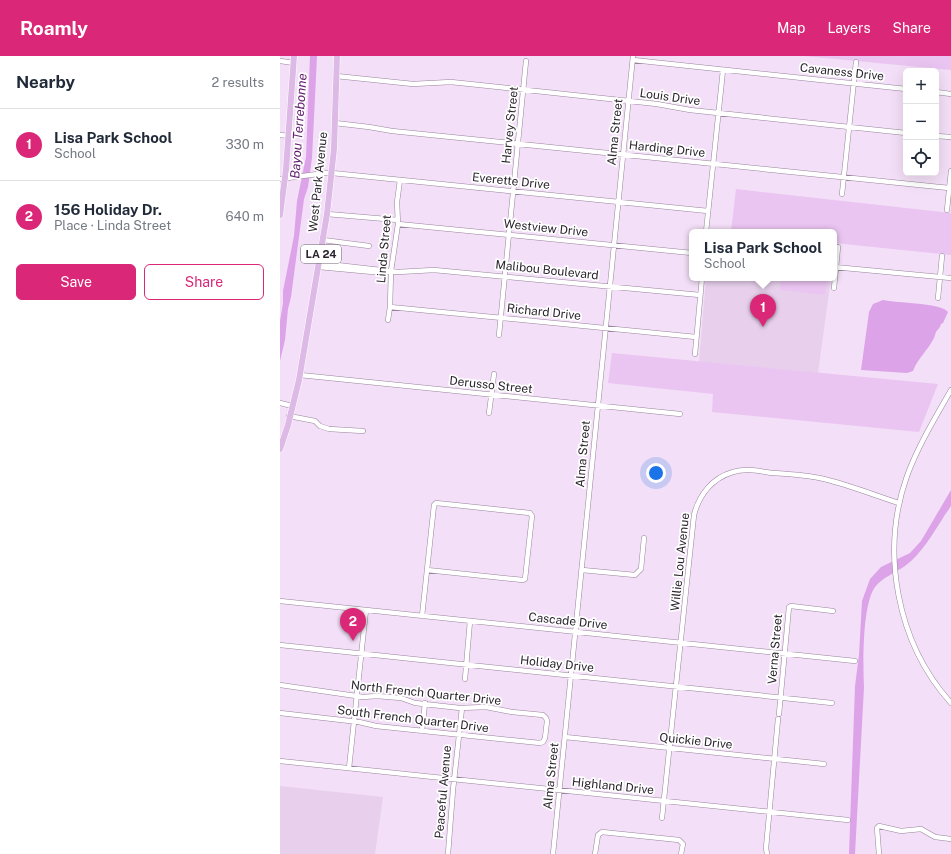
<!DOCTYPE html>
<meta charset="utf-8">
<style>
:root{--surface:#fff;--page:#f6f6f7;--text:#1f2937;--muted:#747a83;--line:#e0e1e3;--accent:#db2777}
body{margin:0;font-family:"Public Sans",sans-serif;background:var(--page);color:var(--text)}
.controls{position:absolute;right:12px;top:12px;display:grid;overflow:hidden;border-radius:6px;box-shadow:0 4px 16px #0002}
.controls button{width:36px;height:36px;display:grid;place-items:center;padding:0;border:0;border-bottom:1px solid var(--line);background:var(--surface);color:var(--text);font:20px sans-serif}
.you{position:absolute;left:376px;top:417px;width:14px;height:14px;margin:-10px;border:3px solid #fff;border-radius:50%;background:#1a73e8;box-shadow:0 0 0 6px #1a73e833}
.badge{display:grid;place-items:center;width:26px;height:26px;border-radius:50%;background:var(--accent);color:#fff;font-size:13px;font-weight:700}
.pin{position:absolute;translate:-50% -33px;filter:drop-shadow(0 1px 2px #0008)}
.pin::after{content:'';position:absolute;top:21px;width:14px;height:12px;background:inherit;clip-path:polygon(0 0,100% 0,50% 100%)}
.popup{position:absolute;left:409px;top:173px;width:148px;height:52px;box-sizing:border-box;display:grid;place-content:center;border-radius:6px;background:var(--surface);filter:drop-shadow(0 1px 3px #0005);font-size:13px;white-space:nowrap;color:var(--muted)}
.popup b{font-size:15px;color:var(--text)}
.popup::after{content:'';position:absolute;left:50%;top:100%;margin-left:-8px;border:8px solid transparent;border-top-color:var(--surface)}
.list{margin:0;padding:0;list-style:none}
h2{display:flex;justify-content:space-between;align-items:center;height:52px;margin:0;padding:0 16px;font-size:17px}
h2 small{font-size:13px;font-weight:400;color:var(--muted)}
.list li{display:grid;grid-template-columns:26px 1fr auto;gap:12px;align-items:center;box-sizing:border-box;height:72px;padding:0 16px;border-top:1px solid var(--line)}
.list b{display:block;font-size:15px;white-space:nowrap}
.list p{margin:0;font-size:13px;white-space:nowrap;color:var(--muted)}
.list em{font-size:13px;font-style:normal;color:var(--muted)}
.actions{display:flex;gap:8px;padding:12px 16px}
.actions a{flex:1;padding:9px 0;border:1px solid var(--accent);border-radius:6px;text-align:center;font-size:14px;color:var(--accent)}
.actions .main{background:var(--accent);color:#fff}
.icon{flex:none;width:22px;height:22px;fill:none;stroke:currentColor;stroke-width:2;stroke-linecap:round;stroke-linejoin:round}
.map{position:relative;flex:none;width:671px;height:798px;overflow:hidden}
header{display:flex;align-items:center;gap:24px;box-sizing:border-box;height:56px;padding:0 20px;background:var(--accent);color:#fff}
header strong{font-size:19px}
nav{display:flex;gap:22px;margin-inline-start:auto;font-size:14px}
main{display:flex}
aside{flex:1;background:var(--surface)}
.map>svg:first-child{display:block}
.built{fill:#e8d0ed}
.green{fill:#ebc5f2}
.water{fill:#dca3e8}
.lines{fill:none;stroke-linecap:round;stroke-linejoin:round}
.minor-casing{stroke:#97859a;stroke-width:5.5}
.major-casing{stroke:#fff;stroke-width:7}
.minor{stroke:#fff;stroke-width:4.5}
.major{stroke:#ddbae5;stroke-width:6}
.labels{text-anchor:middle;stroke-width:3.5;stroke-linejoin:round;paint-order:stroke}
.shield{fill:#fff;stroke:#6b666d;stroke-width:1}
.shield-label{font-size:11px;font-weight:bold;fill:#2c252e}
.street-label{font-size:12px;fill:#2c252e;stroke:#fff}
.water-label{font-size:13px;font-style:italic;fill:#611d6e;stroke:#fff}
</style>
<header>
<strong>Roamly</strong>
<nav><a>Map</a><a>Layers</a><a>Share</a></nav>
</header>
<main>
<aside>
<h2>Nearby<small>2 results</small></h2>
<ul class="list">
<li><span class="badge">1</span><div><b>Lisa Park School</b><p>School</p></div><em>330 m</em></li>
<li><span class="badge">2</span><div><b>156 Holiday Dr.</b><p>Place · Linda Street</p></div><em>640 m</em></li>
</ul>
<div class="actions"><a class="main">Save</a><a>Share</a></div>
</aside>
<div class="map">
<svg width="671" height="798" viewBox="0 0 671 798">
<rect width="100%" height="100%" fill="#f3dff7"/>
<path class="built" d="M426 222H551L538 317 419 306Z
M0 730 103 741 95 798H0Z"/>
<path class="green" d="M524 0H671V14Z
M456 133 671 157V199L554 187V176L451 175Z
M501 222H547L545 239 500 234Z
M332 297 658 328 639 376 432 356 433 338 328 327Z"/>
<path class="water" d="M30 0H37L32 102 28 131 24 143 11 241 8 253 5 284 0 305V265L3 247V235L14 180 17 145 26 101Z
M603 244C616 247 662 247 668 256L663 267 661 268C660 272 658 273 656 276 655 278 655 280 654 282 648 294 638 302 633 315L627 317 581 314 589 256 593 248Z
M671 434C671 438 671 444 671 449 670 453 665 458 663 462 652 479 642 497 625 510 615 517 603 521 595 531 582 549 583 609 584 631L575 798H569L575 630 579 599 582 545 590 523 601 511 630 497 641 485Z"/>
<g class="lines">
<g class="minor-casing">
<path id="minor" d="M353 4 626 33
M0 5 14 7
M56 20 133 28 171 26 377 48 410 54 626 77
M656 36 671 38
M55 67 89 71 112 75 669 132
M0 79 9 80
M656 80 671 81
M0 123 45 117H52L428 155
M562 138 576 6
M667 154 671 115
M47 158 118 164
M118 168 412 197
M426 176 443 14
M43 184 89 190
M39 207 118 216 154 214 420 239
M39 211 104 217 110 215
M554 211 671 222
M554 232 558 191
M658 242 662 200
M110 251 416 281
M108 264 110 251 111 215 118 168 117 146 120 124
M219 279 246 5
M415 298 422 222
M20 319 400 358
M671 334C655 362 638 390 627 420 600 496 617 587 671 647
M0 347 12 350
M209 357 214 318
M9 360 35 365 40 370 49 373 83 375
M156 447 250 457 252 460 245 523 243 524 147 514 154 449Z
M302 514 355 519 361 513 364 482
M0 545 575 605
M142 560 147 514
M0 589 552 647
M185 623 190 565
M0 629 83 641 97 640 121 642 135 647 180 652 206 651 232 656 263 659 266 662 267 665 265 682 263 686 260 687 96 670 79 666 0 657
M499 658 509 551 511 550 553 555
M142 675 145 647
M285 681 544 708
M0 705 568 764
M69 712 86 554
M382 762 414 459C419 439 432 422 453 416 466 412 479 415 492 417 509 418 527 419 544 423 569 429 594 439 619 447
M168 798 173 734 182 652
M273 798 353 0
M315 798 318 779 322 776 399 784 403 788 401 798
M487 798 486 792 498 663
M599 798 597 772 599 770 621 775 641 773 655 781 671 783"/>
</g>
<g class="major-casing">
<path id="major" d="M0 159 6 114 14 0
M0 393 8 369 19 324 47 158 54 93 57 0"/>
</g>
<use href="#minor" class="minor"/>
<use href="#major" class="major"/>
</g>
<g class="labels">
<rect class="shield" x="21" y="189" width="40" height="18" rx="3"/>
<g class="shield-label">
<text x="41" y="202">LA 24</text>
</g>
<g class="street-label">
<text transform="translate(562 16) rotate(6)" y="4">Cavaness Drive</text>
<text transform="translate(390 41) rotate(8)" y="4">Louis Drive</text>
<text transform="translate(230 69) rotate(-84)" y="4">Harvey Street</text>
<text transform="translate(335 76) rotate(-84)" y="4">Alma Street</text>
<text transform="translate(387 93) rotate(6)" y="4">Harding Drive</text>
<text transform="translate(231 125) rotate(6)" y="4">Everette Drive</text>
<text transform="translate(38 126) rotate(-84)" y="4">West Park Avenue</text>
<text transform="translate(266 172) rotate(6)" y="4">Westview Drive</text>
<text transform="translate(104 193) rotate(-85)" y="4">Linda Street</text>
<text transform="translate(267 214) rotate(6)" y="4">Malibou Boulevard</text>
<text transform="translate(264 256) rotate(6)" y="4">Richard Drive</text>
<text transform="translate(211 329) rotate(6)" y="4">Derusso Street</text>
<text transform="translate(303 398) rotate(-85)" y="4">Alma Street</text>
<text transform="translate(400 506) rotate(-84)" y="4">Willie Lou Avenue</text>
<text transform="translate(288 565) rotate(6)" y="4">Cascade Drive</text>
<text transform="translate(495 593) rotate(-85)" y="4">Verna Street</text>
<text transform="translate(277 608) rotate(6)" y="4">Holiday Drive</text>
<text transform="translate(146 637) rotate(6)" y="4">North French Quarter Drive</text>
<text transform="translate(133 663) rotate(7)" y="4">South French Quarter Drive</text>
<text transform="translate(416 685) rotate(6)" y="4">Quickie Drive</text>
<text transform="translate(271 720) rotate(-84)" y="4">Alma Street</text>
<text transform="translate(333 730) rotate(6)" y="4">Highland Drive</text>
<text transform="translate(163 736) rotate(-85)" y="4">Peaceful Avenue</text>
</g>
<g class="water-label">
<text transform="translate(18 70) rotate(-86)" y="5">Bayou Terrebonne</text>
</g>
</g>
</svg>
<div class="controls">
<button>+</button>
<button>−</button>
<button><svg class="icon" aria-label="locate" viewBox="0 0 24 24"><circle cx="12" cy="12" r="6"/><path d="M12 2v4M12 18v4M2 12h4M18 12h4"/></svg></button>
</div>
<div class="you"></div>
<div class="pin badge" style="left:483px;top:271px">1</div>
<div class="popup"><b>Lisa Park School</b>School</div>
<div class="pin badge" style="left:73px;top:585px">2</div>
</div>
</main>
